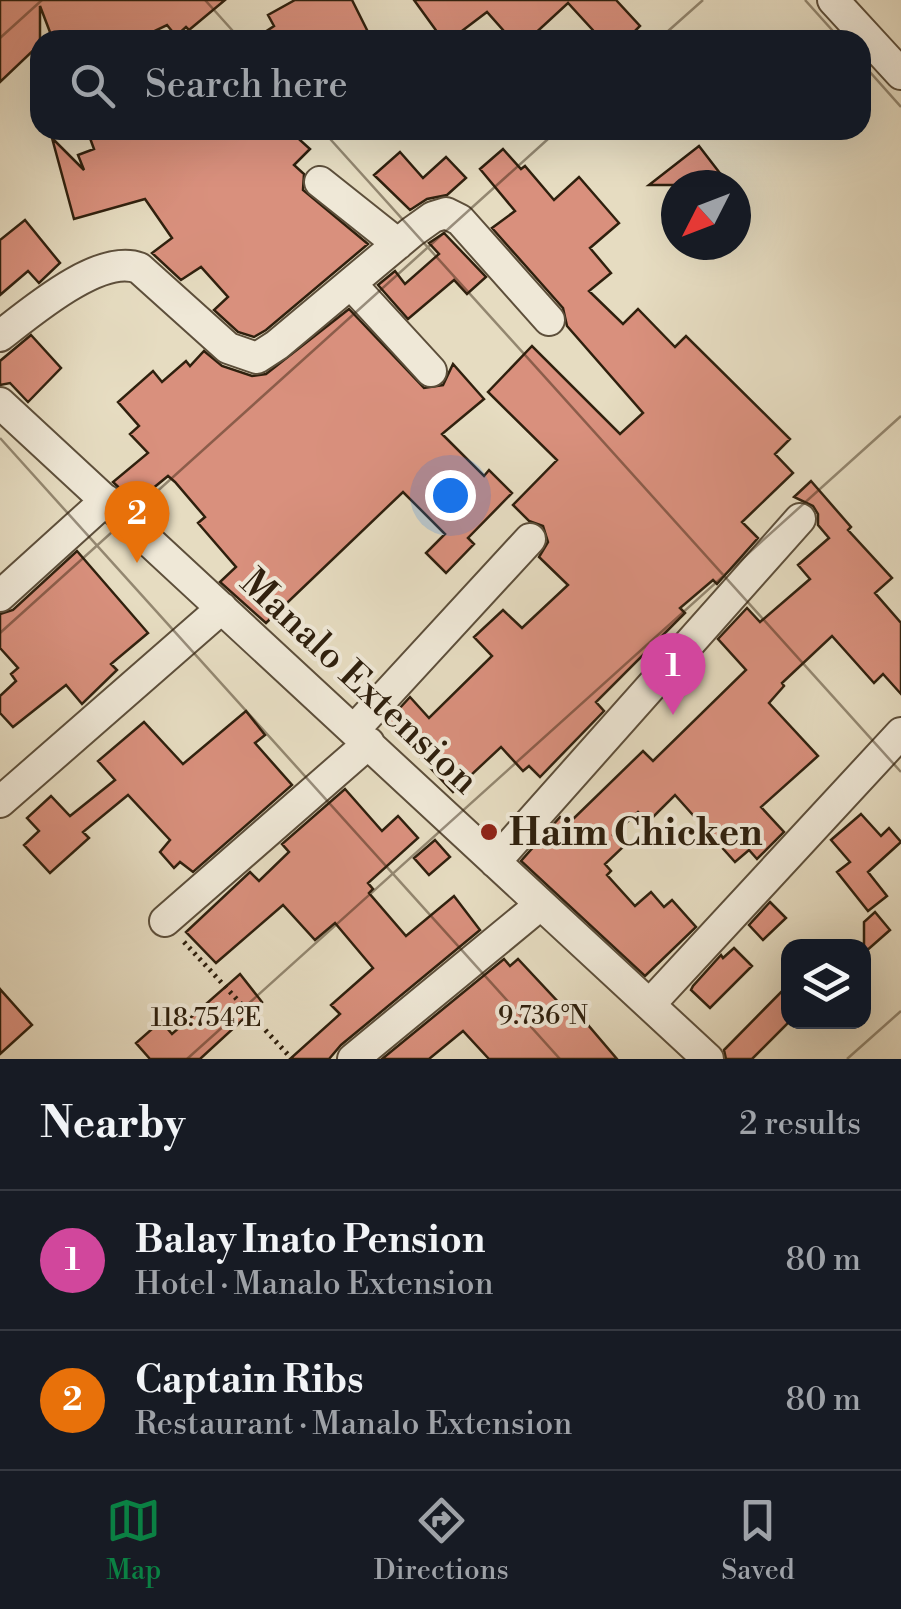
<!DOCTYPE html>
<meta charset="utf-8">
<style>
:root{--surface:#171b24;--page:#20242c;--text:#f1f3f6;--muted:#9ea1a6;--line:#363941;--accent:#0b8043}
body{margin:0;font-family:"Libre Bodoni",serif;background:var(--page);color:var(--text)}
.controls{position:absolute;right:30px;bottom:30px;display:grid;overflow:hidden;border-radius:20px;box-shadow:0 10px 40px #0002}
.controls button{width:90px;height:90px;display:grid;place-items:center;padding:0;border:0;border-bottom:2px solid var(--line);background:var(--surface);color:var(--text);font:50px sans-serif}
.compass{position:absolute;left:661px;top:170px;width:90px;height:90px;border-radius:50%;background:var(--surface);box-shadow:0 10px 40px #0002;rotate:228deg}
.you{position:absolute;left:450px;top:495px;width:35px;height:35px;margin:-25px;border:8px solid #fff;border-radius:50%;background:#1a73e8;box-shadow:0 0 0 15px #1a73e833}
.badge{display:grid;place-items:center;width:65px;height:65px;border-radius:50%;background:var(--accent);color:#fff;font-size:32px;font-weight:700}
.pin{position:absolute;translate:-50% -82px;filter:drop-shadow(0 2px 5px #0008)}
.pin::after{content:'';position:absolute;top:52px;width:35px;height:30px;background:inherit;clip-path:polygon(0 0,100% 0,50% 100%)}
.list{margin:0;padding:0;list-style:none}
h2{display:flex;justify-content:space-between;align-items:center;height:130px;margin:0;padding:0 40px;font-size:42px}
h2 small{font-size:32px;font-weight:400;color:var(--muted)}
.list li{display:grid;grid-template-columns:65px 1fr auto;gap:30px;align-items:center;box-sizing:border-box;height:140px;padding:0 40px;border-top:2px solid var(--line)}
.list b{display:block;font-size:38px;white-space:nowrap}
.list p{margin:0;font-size:32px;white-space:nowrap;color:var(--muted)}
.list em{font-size:32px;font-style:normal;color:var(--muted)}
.icon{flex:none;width:55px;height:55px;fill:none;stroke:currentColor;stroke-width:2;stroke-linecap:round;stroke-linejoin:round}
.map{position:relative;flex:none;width:901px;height:1059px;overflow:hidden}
.search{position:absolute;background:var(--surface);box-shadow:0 10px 40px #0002;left:30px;right:30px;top:30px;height:110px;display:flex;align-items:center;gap:25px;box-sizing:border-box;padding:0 35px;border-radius:30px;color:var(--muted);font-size:38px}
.sheet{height:410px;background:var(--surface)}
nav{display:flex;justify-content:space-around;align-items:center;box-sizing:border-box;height:140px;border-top:2px solid var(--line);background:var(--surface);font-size:28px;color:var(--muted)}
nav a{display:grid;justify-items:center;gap:5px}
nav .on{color:var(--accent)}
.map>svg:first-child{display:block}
.building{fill:#d9907d;stroke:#2f200e;stroke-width:2.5}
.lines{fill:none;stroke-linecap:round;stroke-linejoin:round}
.minor-casing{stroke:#5d4f3b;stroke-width:34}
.path{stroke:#2f200e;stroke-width:5;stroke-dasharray:2.5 5;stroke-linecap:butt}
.minor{stroke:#efe8d7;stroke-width:30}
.ticks{fill:none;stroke:#2f200e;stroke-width:2.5;stroke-opacity:0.45}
.poi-dot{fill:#8f2418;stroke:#efe8d7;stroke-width:4}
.labels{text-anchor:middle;stroke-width:8;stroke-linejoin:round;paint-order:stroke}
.street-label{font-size:38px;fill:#2f200e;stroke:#efe8d7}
.poi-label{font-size:38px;font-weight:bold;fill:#2f200e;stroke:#efe8d7;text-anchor:start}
.ticks-label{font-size:25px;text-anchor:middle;fill:#2f200e;stroke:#efe8d7;stroke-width:8;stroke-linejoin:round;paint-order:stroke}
</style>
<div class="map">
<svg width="901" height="1059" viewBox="0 0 901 1059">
<rect width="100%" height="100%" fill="#e6dcc1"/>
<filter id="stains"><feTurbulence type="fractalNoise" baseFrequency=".002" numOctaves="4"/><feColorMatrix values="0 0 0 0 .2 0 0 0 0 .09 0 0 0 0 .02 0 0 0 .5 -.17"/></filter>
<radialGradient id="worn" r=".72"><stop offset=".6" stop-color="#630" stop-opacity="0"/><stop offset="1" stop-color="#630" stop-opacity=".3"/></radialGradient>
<path class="building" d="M0 0H225L189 30 186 27 176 36 167 25 136 40H53L40 6V44L0 82Z
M295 0H352L372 40H253L274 26 268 15Z
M414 0H616L640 26 626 40H602L568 3 528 40H512L487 12 450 40H443Z
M87 130H289L310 149 294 165 304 174 303 190 368 244 266 330 254 337 238 332 214 310 228 297 201 267 181 280 152 253 172 238 145 199 74 219 52 138 84 170 78 155 94 149Z
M699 146 729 185H649Z
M503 149 521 169 525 166 554 200 579 177 619 223 590 248 611 273 589 291 623 324 638 309 675 347 686 336 790 439 775 454 793 473 742 522 758 538 717 584 713 580 680 608 685 613 596 702 604 711 540 777 529 766 523 771 501 747 453 792 387 722 410 697 429 718 492 656 474 637 503 610 522 628 568 585 539 557 548 542 543 526 529 521 513 505 557 460 488 392 532 346 620 434 643 413 567 326 563 308 492 228 515 211 480 169Z
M400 152 423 178 446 157 466 178 447 195 427 199 410 210 374 175Z
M25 220 60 263 39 283 28 271 0 295V240Z
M444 233 486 277 467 294 454 280 408 319 378 285 395 271 405 284 439 254 429 243Z
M349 309 424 388 443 385 453 364 484 399 442 434 484 476 489 470 512 493 468 538 474 544 446 573 426 553 445 534 403 492 266 623 220 582 236 567 198 523 205 517 175 482 168 476 135 503 113 482 148 453 130 434 139 426 118 402 153 371 162 382 186 361 190 366 204 351 222 366 252 376 266 374Z
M31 335 61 368 28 402 10 383 0 385V361Z
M811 481 851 527 848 530 892 578 875 593 901 623V694L883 674 874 683 832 636 782 683 784 686 769 703 818 756 761 807 784 832 757 859 749 850 735 862 675 795 648 822 638 812 613 835 623 847 605 864 611 871 607 875 635 906 651 892 664 907 672 900 696 927 645 976 521 861 560 817 568 824 643 751 653 761 746 670 718 639 747 608 760 622 810 579 798 565 829 538 818 525V514L813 506 794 497Z
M77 551 148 633 111 664 117 670 82 704 66 685 13 727 0 713V696L16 681 11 674 18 668 0 648V614L13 610Z
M246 711 265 735 255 743 292 785 193 872 180 862 174 868 160 852 170 840 128 795 83 832 89 838 50 873 24 845 39 831 27 818 51 796 70 816 115 780 98 761 144 722 183 764Z
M345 789 382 831 398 816 418 838 368 883 373 889 369 893 406 936 454 896 480 930 341 1045 329 1059H290L340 1014 331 1005 373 968 335 923 315 940 283 905 216 963 186 932 250 872 259 881 289 852 282 844Z
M861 814 881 836 889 828 901 842 868 872 887 896 868 911 837 872 850 862 831 840Z
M435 840 450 857 429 875 414 858Z
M770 902 786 918 763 940 749 925Z
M875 912 890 930 864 953V922Z
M734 948 752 966 710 1008 691 990 693 986 721 955 723 958Z
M504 959 510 966 518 959 563 1007 571 1005 617 1059H489L463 1031 429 1059H382Z
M240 974 262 1002 200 1059H150L136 1043 161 1021 172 1034Z
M788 985V1023L752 1059H726L724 1050Z
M0 989 32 1025 0 1054Z"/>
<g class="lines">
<g class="minor-casing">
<path id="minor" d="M833 0 901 74
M320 182 398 244
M352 285 431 371
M0 336C31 312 100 253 139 268L228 348 257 358 277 345 412 232 433 217 446 213 460 220 549 320
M0 403 708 1059
M0 596 106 500
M354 730 530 539
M0 802 222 608
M495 862 800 519
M165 921 369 743
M651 1003 901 733
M353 1059 540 905"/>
</g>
<path class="path" d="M184 942 292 1059"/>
<use href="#minor" class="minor"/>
</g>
<path class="ticks" d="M205 0 241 40M805 0 841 40M0 38 42 0M658 40 703 0M861 62 901 107M322 130 901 772M0 438 560 1059M0 633 558 130M187 1059 901 416M847 1059 901 1011"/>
<circle class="poi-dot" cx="489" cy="832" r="10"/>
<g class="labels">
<g class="street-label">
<text transform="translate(360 681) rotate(43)" y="13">Manalo Extension</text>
</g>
<g class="poi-label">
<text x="509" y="845">Haim Chicken</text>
</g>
</g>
<g class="ticks-label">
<text x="543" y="1024">9.736°N</text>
<text x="206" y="1026">118.754°E</text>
</g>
<rect width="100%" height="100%" filter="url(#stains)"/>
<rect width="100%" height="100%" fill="url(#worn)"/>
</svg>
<div class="controls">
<button><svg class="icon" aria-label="layers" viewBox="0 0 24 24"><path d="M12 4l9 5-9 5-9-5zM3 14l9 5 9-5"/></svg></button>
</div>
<svg class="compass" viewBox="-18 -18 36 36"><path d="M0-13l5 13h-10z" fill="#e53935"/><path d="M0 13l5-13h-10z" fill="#9ea1a6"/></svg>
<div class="you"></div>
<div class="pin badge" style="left:673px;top:715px;background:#d1479c">1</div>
<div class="pin badge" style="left:137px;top:563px;background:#e8710a">2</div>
<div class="search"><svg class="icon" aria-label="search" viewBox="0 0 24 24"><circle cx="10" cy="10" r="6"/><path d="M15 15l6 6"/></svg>Search here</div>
</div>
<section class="sheet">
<h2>Nearby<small>2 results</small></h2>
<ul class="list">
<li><span class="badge" style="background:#d1479c">1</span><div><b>Balay Inato Pension</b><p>Hotel · Manalo Extension</p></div><em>80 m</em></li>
<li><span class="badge" style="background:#e8710a">2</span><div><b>Captain Ribs</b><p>Restaurant · Manalo Extension</p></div><em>80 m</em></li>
</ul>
</section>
<nav>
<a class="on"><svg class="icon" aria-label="map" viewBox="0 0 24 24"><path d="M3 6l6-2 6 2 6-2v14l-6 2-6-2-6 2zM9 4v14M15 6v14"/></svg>Map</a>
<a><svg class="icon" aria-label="directions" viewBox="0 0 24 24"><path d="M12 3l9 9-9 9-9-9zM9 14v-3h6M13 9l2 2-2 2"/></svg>Directions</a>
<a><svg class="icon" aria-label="saved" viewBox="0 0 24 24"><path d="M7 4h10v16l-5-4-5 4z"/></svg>Saved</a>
</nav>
